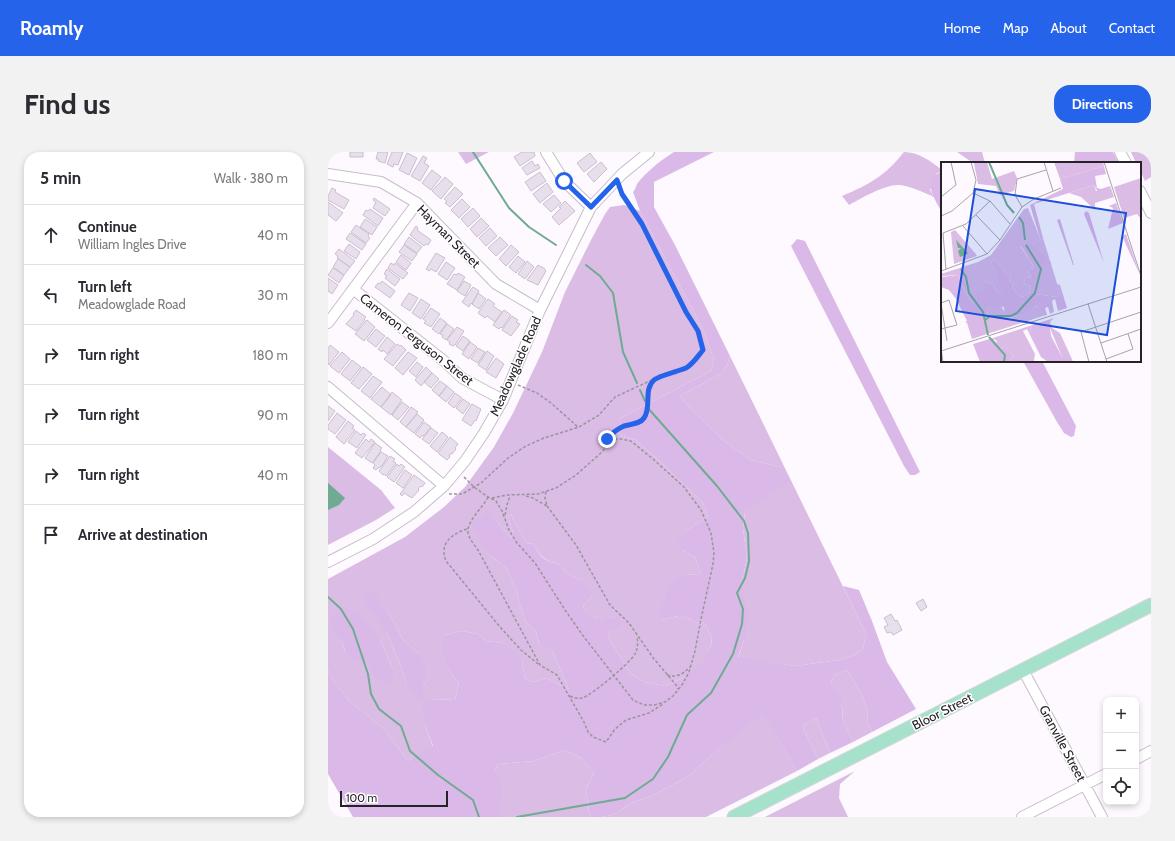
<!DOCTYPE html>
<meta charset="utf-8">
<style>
:root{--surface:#fff;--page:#f2f2f3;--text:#2b2b33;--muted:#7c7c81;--line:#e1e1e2;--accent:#2563eb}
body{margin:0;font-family:Cabin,sans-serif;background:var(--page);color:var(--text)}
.controls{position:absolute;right:12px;bottom:12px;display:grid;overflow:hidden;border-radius:8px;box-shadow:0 2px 6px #0003}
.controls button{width:36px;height:36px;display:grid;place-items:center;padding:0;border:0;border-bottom:1px solid var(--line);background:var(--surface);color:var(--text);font:20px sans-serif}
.scale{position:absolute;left:12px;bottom:10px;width:108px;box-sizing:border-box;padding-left:4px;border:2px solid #262227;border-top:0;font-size:11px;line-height:14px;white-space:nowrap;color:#262227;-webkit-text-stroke:3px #fff;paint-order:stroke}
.stop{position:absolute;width:12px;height:12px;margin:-9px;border:3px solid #2563eb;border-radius:50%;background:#fff}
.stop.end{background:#2563eb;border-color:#fff;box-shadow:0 1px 4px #0008}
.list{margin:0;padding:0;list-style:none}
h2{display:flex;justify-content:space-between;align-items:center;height:52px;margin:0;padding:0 16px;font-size:17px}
h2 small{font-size:13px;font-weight:400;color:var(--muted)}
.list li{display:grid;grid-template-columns:26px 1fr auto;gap:12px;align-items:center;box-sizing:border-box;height:60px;padding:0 16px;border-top:1px solid var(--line)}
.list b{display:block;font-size:15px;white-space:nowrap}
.list p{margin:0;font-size:13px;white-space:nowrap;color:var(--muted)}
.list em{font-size:13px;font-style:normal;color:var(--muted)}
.icon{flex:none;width:22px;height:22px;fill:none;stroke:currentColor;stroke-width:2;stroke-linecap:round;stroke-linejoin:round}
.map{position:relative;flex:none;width:823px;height:665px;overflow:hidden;border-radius:16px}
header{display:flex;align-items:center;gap:24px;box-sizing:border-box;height:56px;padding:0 20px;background:var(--accent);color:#fff}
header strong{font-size:19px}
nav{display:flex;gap:22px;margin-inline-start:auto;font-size:14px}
.intro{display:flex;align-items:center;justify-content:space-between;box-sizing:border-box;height:96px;padding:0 24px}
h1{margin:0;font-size:28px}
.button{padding:10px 18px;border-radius:16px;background:var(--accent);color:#fff;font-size:14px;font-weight:700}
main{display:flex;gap:24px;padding:0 24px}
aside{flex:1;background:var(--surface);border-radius:16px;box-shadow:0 2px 6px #0003}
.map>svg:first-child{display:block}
.green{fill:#dabce5;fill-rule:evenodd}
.forest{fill:#dab8e7}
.water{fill:#6eab92}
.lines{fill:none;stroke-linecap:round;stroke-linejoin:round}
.stream{stroke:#6eab92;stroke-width:2}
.building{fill:#e8deec;stroke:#c9bfcd}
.minor-casing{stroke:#c7bdcb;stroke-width:12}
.major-casing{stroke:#d8d7d8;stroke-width:15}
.path{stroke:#99959b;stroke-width:1.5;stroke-dasharray:3 2;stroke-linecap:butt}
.minor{stroke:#fff;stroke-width:10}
.major{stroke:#a6e2cb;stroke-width:13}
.route{stroke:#2563eb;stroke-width:5}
.labels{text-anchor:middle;stroke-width:3;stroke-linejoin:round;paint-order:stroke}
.street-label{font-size:13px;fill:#262227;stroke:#fff}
.inset-river{fill:none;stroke:#6eab92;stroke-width:2}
.inset-road{fill:none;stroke:#a7a3a9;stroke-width:1}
.view{fill:#1d4ed8;fill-opacity:0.15;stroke:#1d4ed8;stroke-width:2}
.inset-edge{fill:none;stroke:#262227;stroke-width:2}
</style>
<header>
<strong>Roamly</strong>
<nav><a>Home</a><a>Map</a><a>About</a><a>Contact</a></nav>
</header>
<div class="intro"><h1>Find us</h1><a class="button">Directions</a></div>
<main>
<aside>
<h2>5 min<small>Walk · 380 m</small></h2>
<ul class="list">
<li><svg class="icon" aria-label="ahead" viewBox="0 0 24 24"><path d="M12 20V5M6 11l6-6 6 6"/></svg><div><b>Continue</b><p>William Ingles Drive</p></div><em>40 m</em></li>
<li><svg class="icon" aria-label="left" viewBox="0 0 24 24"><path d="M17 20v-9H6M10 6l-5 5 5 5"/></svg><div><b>Turn left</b><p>Meadowglade Road</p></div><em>30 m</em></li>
<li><svg class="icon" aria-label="right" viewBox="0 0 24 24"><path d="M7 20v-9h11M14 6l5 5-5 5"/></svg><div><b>Turn right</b></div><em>180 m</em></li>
<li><svg class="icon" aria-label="right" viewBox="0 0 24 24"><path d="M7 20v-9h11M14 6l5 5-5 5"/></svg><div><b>Turn right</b></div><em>90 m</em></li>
<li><svg class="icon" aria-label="right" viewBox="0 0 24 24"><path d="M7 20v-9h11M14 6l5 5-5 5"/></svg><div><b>Turn right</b></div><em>40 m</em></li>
<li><svg class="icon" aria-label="arrive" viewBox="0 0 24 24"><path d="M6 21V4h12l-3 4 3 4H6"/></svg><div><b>Arrive at destination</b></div></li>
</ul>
</aside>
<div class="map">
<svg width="823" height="665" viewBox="0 0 823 665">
<rect width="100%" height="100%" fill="#fdf9ff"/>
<path class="green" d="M130 0H161L138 12Z
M576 0C590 0 603 9 614 18V20L609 21 602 38 606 45C598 41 579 33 570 33 556 33 534 46 521 53L514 44C542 32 557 24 576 0Z
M629 0H654L657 11H645Z
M803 0H823V25L817 29 812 18V11H808Z
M296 53 312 59 376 179 386 208 383 219 291 267 292 283 308 288 335 312 375 351 380 365 356 380 354 398 367 405 373 422 355 423 333 468 350 464H356L367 470 377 471 384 486 383 494 373 513 355 526 337 534 316 530 302 521 280 485 282 478 289 465C280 466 264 469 258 460 257 459 256 456 255 454L264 444 253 428 237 421 233 413C216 408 213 406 205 391L199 392 185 368 183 362 180 364 185 381 183 386 170 371 160 358 163 404 178 416 189 439 191 450 198 470 208 479 211 492 224 498 241 537 218 526 205 530 197 527 194 509 174 491 158 489 150 482 134 479 117 483 121 519 131 531 127 548 101 547 97 573 105 595 80 609 55 576 20 548 3 525 0 518V427L77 385 116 355 137 335 166 295 185 261 214 200 237 140 263 88 277 62 282 55ZM47 442 63 465 75 488 90 501 100 526 95 534V543L79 533 75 520 59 481ZM52 488 65 517 17 499 14 489Z
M402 204 526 457 538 482 535 497 527 503 511 508 467 514 410 506 416 488 413 428 416 421 419 405 415 377 417 359 452 315 423 308 396 289 359 253 352 244 394 221 399 213Z
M0 295 53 338 67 356 48 368 0 393Z
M519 518 534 543 540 561 539 570 544 580 525 590 515 569 514 554 503 531 506 523Z
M435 561 469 619 378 665H275L289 661 303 651 325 643 361 624 379 607Z
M488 566 502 601 490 607 474 574Z
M237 598 253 606 266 621 258 638 261 661 264 665H172L167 618 170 612 206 609Z
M527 619 512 632 511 646 520 665H437Z"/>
<path class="forest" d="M346 0H386L326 30V55L347 93 402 204 399 213 394 221 352 244 359 253 396 289 423 308 452 315 463 329 417 359 415 377 419 405 416 421 413 429 420 463 416 488 410 505 467 514 511 508 527 503 535 497 538 482 515 434 531 438 544 469 559 510 588 557 544 580 539 570 540 561 534 543 519 518 506 523 503 531 513 544 515 569 525 590 502 601 488 566 474 574 490 607 469 619 435 562 379 607 361 624 325 643 303 651 289 661 275 665H264L261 661 258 638 266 621 253 606 237 598 206 609 170 612 167 618 174 636 172 660V665H25L0 622V518L3 525 20 548 55 576 80 609 105 594 97 573 94 553 101 547 127 548 131 531 121 519 114 496 117 483 134 479 150 482 158 489 174 491 186 499 194 509 197 527 205 530 218 526 241 537 224 498 218 497 211 492 208 479 198 470 191 450 189 439 178 416 163 404 143 373 161 358 170 371 183 386 185 381 180 364 183 362 185 368 199 392 205 391C213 407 216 408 233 413L237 421 253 428 263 437 264 444 255 454C261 470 275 466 289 465L293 470 291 475 282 478 280 485 302 521 316 530 337 534 355 526 373 512 383 494 384 486 377 471 367 470 356 464H350L333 468 331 461 343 432 355 423 373 422 367 405 354 398 349 391 356 380 380 365 375 351 335 312 308 288 292 283 291 267 383 219 386 208 376 179 312 59 305 40C307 38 308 34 309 32 317 21 334 7 346 0Z
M747 0H785L791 11H746Z
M614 20V60C607 48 592 26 614 20Z
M469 87 477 89 592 320 587 323H582L576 314 463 94Z
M695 209H714L748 274 746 284 743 285 736 281 729 270Z
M40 440 47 441 63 465 75 488 90 501 97 513 100 526 95 534V543L91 549 79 533 75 520 59 481 37 450 36 444Z
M17 456 28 460 36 467 52 488 65 517V527L60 533 47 525 39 508 31 509 22 505 17 499 14 489 6 481 2 469 6 462Z"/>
<path class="water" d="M0 331 17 346 11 353 0 358Z"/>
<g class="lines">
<path class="stream" d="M145 0 181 56 201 75 228 93
M258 113 272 124 285 141 295 200 309 231
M312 238 317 249
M0 445 13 457 25 477 40 522 43 542 51 557 73 574 82 599 110 623 145 648 151 665
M189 665 297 646 325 627 340 605 359 563 383 541 405 502 414 472 415 457 409 441 417 426 421 409 420 381 416 369 389 334 319 255"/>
</g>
<path class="building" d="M22 0H35V5H22Z
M50 0H60L57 11 50 9 51 7H48Z
M64 0H75L70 13 66 12 65 15 59 12Z
M194 0H206L207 4 192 14 186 5Z
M79 1 89 6 81 23 71 18Z
M262 1 269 10 256 20 249 11Z
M95 4 99 6 96 11 101 14 92 29 83 24Z
M204 9 207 14 210 12 212 16 199 23 194 16Z
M273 10 279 17 266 30 259 22Z
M104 18 113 25 103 38 94 31Z
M212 20 218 29 203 39 197 30Z
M117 25 125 32 113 47 104 39Z
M219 31 225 40 212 51 205 42Z
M127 35 135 42 122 55 117 51 119 49 116 47Z
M4 36 8 38 7 40 21 48 16 57 0 48V44Z
M226 43 233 51 223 60 215 52Z
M46 46 62 57 57 64 45 56 48 50 45 48Z
M134 47 142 55 131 66 123 58Z
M237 49 247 59 231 73 224 65 233 56 231 55Z
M0 50 15 61 8 69 0 63Z
M145 56 152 64 140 75 133 67Z
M42 57 55 66 50 74 35 63 38 58 40 59Z
M153 66 161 74 149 85 142 77Z
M37 67 49 75 44 83 32 75Z
M28 73 41 82 40 84 42 86 38 91 23 80Z
M88 74 90 76 89 78 103 88 100 93 98 92 96 94 82 83Z
M162 76 169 84 158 94 151 86Z
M22 81 38 92 34 98 18 87Z
M81 85 94 95 89 101 76 92Z
M172 85 180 93 168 104 160 96Z
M21 92 32 100 28 107 16 99Z
M76 93 89 102 84 109 71 100Z
M183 93 191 100 178 114 171 107Z
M11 97 27 109 22 115 9 106 10 104 7 102Z
M108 101 117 106 108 120 103 117 101 119 98 117Z
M73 103 83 111 78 118 68 110Z
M190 104 197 110 188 121 181 115Z
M10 107 22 115 16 123 5 115Z
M199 109 206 115 197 127 190 122Z
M118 110 127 116 119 128 110 122Z
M63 111 66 113 67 111 80 121 75 127 60 116Z
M210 113 217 117V118L218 119 210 133 199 128Z
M5 116 16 123 11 131 0 123Z
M59 117 72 127 67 134 57 126 59 124 56 122Z
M130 121 137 125 129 138 119 132 126 122 129 123Z
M0 126 10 133 4 142 0 139Z
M54 129 67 139 62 146 47 135 50 131 52 132Z
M136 129 143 133 137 144 129 139Z
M145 135 151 139 144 152 143 151 141 155 134 150Z
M81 141 90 146 82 159 73 153Z
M150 141 158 147 151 157 144 152Z
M93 147 102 153 93 167 84 161Z
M160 147 167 152 165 154 174 160 167 170 159 164 157 166 150 161Z
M103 156 112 162 103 175 96 171 98 169 95 167Z
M28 158 38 165 36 167 37 168 28 179 18 172 26 163 25 162Z
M176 158 183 163 174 176 173 175 171 177 165 173Z
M184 164 190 168 188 170 192 172 183 184 174 178Z
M112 166 119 171 111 182 104 177Z
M39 168 47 175 36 189 27 182Z
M119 172 126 177 118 188 114 185 115 183 112 182Z
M129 175 136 179 127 193H126L125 194 121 192 122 190 119 188Z
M48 177 57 184 48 195 39 188Z
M135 184 142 189 135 199 128 194Z
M59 185 67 192 59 202 55 198 54 200 50 197Z
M142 190 149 195 141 207 134 202Z
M69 192 72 194 73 193 78 198 65 214 56 207Z
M2 193 11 200 1 213 0 212V197Z
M150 196 157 200 150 211 143 207Z
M159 199 166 204 158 218 150 213Z
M14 200 22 207 11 221 2 214Z
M80 200 89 206 75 223 67 216Z
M168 206 176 212 168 226 158 220Z
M24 208 33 215 22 229 13 222Z
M89 210 95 215 88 225 81 219Z
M35 215 44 222 31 237 23 231Z
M98 215 104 221 93 234 87 228Z
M104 221 111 227 103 236 96 230Z
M45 224 54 230 42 246 33 239Z
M112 229 119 234 111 244 104 238Z
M119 234 126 240 118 250 111 244Z
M54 235 63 243 53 255 43 247Z
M64 240 74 248 63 263 53 255Z
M127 241 134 246 126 256 120 251Z
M135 247 142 252 135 262 128 256Z
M74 250 81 255 70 268 64 263Z
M144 252 153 257 148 269 147 268 143 274 134 268Z
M0 254 7 259 0 269Z
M83 255 90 260 78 275 72 270Z
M9 261 18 268 7 282 0 277V273Z
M89 262 96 268 86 281 78 275Z
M20 269 26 274 24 276 27 278 16 292 8 285Z
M96 270 103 275 96 284 95 283 92 286 87 282Z
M103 276 110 281 101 292 94 287Z
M28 279 33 283 35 281 38 283 29 296 20 290Z
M114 280 120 285 109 300 102 294Z
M122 285 130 292 127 296 128 297 124 302 123 301 121 304 122 305 119 308 110 301Z
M38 287 41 290 43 287 47 290 34 306 27 301Z
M47 291 54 296 52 298 53 299 44 311 37 306Z
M53 300 60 304 54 314H53L51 316H50L48 318 45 316 47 313 45 311Z
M62 304 67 307 65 309 68 311 58 324 56 322 55 323 51 319Z
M69 312 71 314 73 312 77 315 66 330 59 325Z
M77 318 84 323 75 336 68 331Z
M86 323 97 331 94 335 93 334 90 337 91 338 84 346 76 341 74 344 72 342Z
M595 447 599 455 593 459 588 451Z
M563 462 567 469 569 468 574 478 565 483 563 480 559 481 556 475 560 473 556 466Z"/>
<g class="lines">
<g class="minor-casing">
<path id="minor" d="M218 0 236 29 263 55
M792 0 798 11
M0 22 53 30 89 51 168 132 212 158
M812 39 823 61
M25 137 116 209 134 226 175 248
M0 171 89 51
M0 235 116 334
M0 410 45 387 86 360 116 334 137 309 156 281 175 248 212 158 263 55 294 22 321 0
M695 518 774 665
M808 607 823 599
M694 665 778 622"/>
</g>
<g class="major-casing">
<path id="major" d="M406 665 823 453"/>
</g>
<path class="path" d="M190 233 209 241 223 251 250 275
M136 325 146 335 160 345 168 349 174 359 181 378 189 391 207 411 237 458 256 485 305 548 316 553H326L337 550 345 544 354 533 361 520 367 499 373 467 385 412 386 401 383 381 373 358 356 335 325 307 303 289 293 287H279C281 285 283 282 285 280 294 273 310 275 316 266 322 257 318 245 321 235 322 232 325 230 326 227
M121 342H134L153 331 180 306 198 294 216 286 251 275 271 263 287 245 326 227 360 216 375 199 370 179 358 160 314 72 295 42 292 36
M198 344 205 346 219 354 217 346 218 339
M160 345C155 356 135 372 141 384 143 389 147 394 150 398L212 513 229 523 256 570 260 580 265 585 278 590 287 577 298 568 321 561 335 552
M164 346 179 343 210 342 228 336 248 323 274 300 277 296 279 287
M219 354 248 393 282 453 301 471 326 507 349 534 350 537
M177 363 179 353 182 344
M139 377C123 382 111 392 118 409L172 475 193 498 210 512
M339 523C349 526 355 522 362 515
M242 544C246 546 250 547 254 546 264 543 302 511 307 502 310 496 310 491 309 484"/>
<use href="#minor" class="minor"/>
<use href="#major" class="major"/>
</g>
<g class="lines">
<path class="route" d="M236 29 263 55 289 28 294 42 314 72 358 160 370 179 375 198C370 204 364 213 358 216 351 219 330 224 326 228 315 238 324 255 316 266 312 272 303 272 296 274 289 277 284 281 279 287"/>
</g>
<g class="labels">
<g class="street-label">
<text transform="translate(121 84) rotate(45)" y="5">Hayman Street</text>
<text transform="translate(89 187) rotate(38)" y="5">Cameron Ferguson Street</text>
<text transform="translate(187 214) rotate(-66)" y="5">Meadowglade Road</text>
<text transform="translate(614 559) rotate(-27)" y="5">Bloor Street</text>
<text transform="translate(735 591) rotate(62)" y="5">Granville Street</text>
</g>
</g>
<g transform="translate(613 10)">
<rect width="200" height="200" fill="#fdf9ff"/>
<path d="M46 0 51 17 73 9 76 16 73 29 59 33 55 24 37 22 33 1ZM113 0H162L163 4 119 17ZM200 16V57L196 52 183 56 173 25ZM153 23 155 29 170 26 173 35 154 41V48L140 35 128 31ZM87 46 99 76 80 85 93 105 87 109 90 115 85 116 82 121 90 124 88 132 81 135 75 131 71 124 74 121 68 119 70 115 53 97 50 100 63 133 55 129 52 122 42 119V131H36V139L31 141 20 123 18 113 0 114V112L37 100 50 93 83 47ZM14 68 34 91 36 94 13 102 10 70ZM102 76 119 131 116 135 95 132 100 105 108 98 103 96 92 82ZM98 143 102 154 46 172 44 162 48 144H60L68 157ZM113 156 109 160 111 166 119 171 130 195H121L109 166 91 165 88 171 86 167 82 169 94 192 93 199 67 200 73 194 69 188 63 185 59 187 54 183 56 179 52 176Z" fill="#dabce5"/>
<path d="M163 4 165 12 154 14 156 26 160 27 169 24 170 26 157 30 153 23 93 42 102 76 92 82 110 101 100 105 95 132 116 135 119 131 116 122 119 123 126 146 117 149 114 137 111 139 113 150 109 152 107 145 104 146 106 153 102 154 97 143 82 152 64 157 63 145 48 144 44 162 46 172 31 177 26 161 24 160 26 159 15 137 8 128 0 125V115L18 113 20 123 31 141 36 139V131H42V119L52 122 55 129 62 132 50 100 53 97 70 115 68 119 74 121 71 124 75 131 81 135 88 132 90 124 82 121 85 116 90 115 87 109 93 105 80 84 99 76 89 43 122 27 119 17ZM175 41 182 61 167 67 172 46 168 44ZM145 49 148 51 163 101 143 52ZM119 57 133 103H132L116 58ZM185 72 199 113 181 74ZM103 163 109 166 110 174 121 195H130L132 200H107L100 195 88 171 91 165ZM52 176 59 187 63 185 69 188 73 194 67 200H39L32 182Z" fill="#dab8e7"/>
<path d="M15 78 27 91 26 92 19 95 17 89 20 86H17Z" fill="#6eab92"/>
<path class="inset-river" d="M48 0 66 43 73 51M78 55 82 61 84 78M20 107 25 115 28 131 42 150 47 173M44 158 49 154H70L76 151 94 131 100 107 85 83M48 175 64 193 63 200"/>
<path class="inset-road" d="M103 0 112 29M163 0 200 114M32 31 49 39 69 62M0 35 15 23 10 0M81 45 74 33 76 17 105 8M35 53 59 78M0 54 11 49 32 31 35 18 30 0M22 64 46 92M5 108 2 71 25 62 49 39M0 109 46 92 59 78 81 45 93 37 120 26M0 141 8 138 16 163 0 167M0 141 6 179M147 142 166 200M160 181 200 167M0 186 2 200M0 189 200 125M165 197 192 187 187 172M148 200 140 170 200 150"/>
<path class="view" d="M34 27 185 51 166 173 15 149Z"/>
<rect width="200" height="200" class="inset-edge"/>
</g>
</svg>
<div class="controls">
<button>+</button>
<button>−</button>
<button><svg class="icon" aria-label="locate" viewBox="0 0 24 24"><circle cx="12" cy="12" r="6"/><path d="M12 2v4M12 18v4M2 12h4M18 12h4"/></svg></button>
</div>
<div class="scale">100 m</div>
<div class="stop" style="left:236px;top:29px"></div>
<div class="stop end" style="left:279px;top:287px"></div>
</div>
</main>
